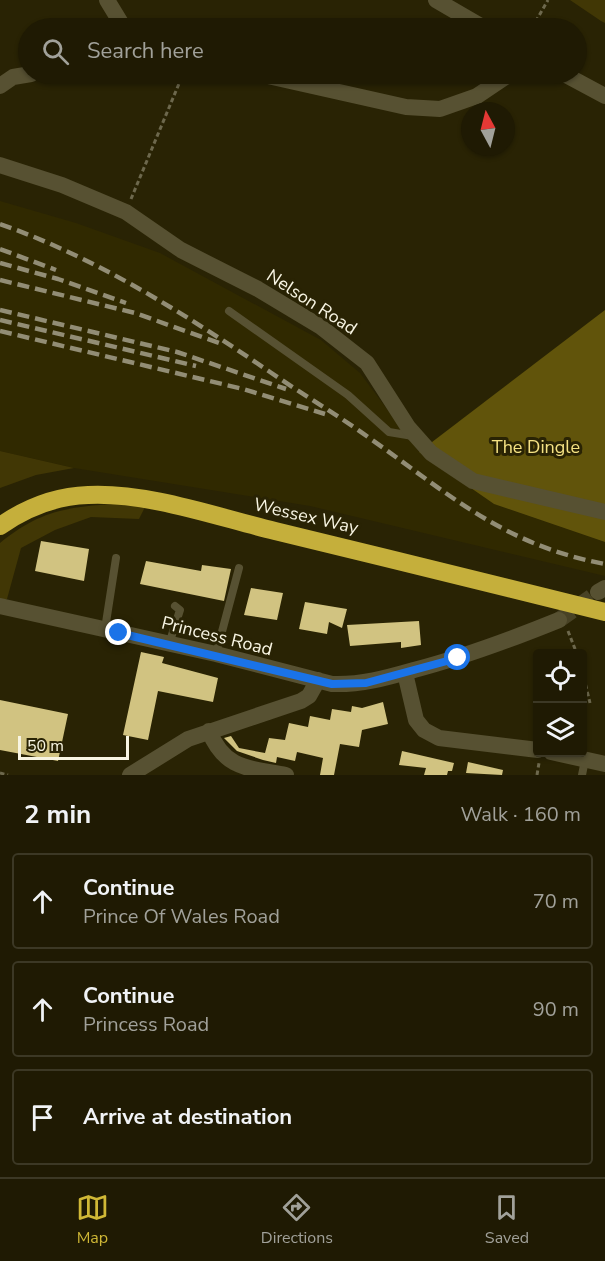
<!DOCTYPE html>
<meta charset="utf-8">
<style>
:root{--surface:#1f1a03;--page:#2c2712;--text:#f1f3f6;--muted:#a1a19a;--line:#3c3825;--accent:#d0b836}
body{margin:0;font-family:"Nunito Sans",sans-serif;background:var(--page);color:var(--text)}
.controls{position:absolute;right:18px;bottom:18px;display:grid;overflow:hidden;border-radius:6px;box-shadow:0 2px 4px #0004}
.controls button{width:54px;height:54px;display:grid;place-items:center;padding:0;border:0;border-bottom:2px solid var(--line);background:var(--surface);color:var(--text);font:30px sans-serif}
.compass{position:absolute;left:461px;top:102px;width:54px;height:54px;border-radius:50%;background:var(--surface);box-shadow:0 2px 4px #0004;rotate:353deg}
.scale{position:absolute;left:18px;bottom:15px;width:111px;box-sizing:border-box;padding-left:6px;border:3px solid #f8f5e3;border-top:0;font-size:16px;line-height:21px;white-space:nowrap;color:#f8f5e3;-webkit-text-stroke:4px #292304;paint-order:stroke}
.stop{position:absolute;width:18px;height:18px;margin:-14px;border:4px solid #1a73e8;border-radius:50%;background:#fff}
.stop.end{background:#1a73e8;border-color:#fff;box-shadow:0 2px 6px #0008}
.list{margin:0;padding:0;list-style:none}
h2{display:flex;justify-content:space-between;align-items:center;height:78px;margin:0;padding:0 24px;font-size:26px}
h2 small{font-size:20px;font-weight:400;color:var(--muted)}
.list li{display:grid;grid-template-columns:39px 1fr auto;gap:18px;align-items:center;box-sizing:border-box;height:96px;margin:0 12px 12px;padding:0 12px;border:2px solid var(--line);border-radius:6px}
.list b{display:block;font-size:22px;white-space:nowrap}
.list p{margin:0;font-size:20px;white-space:nowrap;color:var(--muted)}
.list em{font-size:20px;font-style:normal;color:var(--muted)}
.icon{flex:none;width:33px;height:33px;fill:none;stroke:currentColor;stroke-width:2;stroke-linecap:round;stroke-linejoin:round}
.map{position:relative;flex:none;width:605px;height:775px;overflow:hidden}
.search{position:absolute;background:var(--surface);box-shadow:0 2px 4px #0004;left:18px;right:18px;top:18px;height:66px;display:flex;align-items:center;gap:15px;box-sizing:border-box;padding:0 21px;border-radius:33px;color:var(--muted);font-size:22px}
.sheet{height:402px;background:var(--surface)}
nav{display:flex;justify-content:space-around;align-items:center;box-sizing:border-box;height:84px;border-top:2px solid var(--line);background:var(--surface);font-size:16px;color:var(--muted)}
nav a{display:grid;justify-items:center;gap:3px}
nav .on{color:var(--accent)}
.map>svg:first-child{display:block}
.built{fill:#302900}
.green{fill:#413705}
.forest{fill:#61540b}
.building{fill:#d1c381}
.lines{fill:none;stroke-linecap:round;stroke-linejoin:round}
.street-tunnel{stroke:#484225;stroke-width:16;stroke-dasharray:16 8;stroke-linecap:butt}
.path{stroke:#6d684d;stroke-width:3;stroke-dasharray:4.5 3;stroke-linecap:butt}
.lane{stroke:#575132;stroke-width:8}
.street{stroke:#575132;stroke-width:16}
.highway{stroke:#c5af3b;stroke-width:18}
.rail{stroke:#928d75;stroke-width:4.5;stroke-dasharray:12 6;stroke-linecap:butt}
.route{stroke:#1a73e8;stroke-width:8}
.labels{text-anchor:middle;stroke-width:6;stroke-linejoin:round;paint-order:stroke}
.street-label{font-size:18px;fill:#f8f5e3;stroke:#292304}
.park-label{font-size:18px;fill:#f5e283;stroke:#292304}
</style>
<div class="map">
<svg width="605" height="775" viewBox="0 0 605 775">
<rect width="100%" height="100%" fill="#292304"/>
<path class="built" d="M0 201 76 223 160 253 321 340 360 373 419 452 494 504 605 542V576L310 506 74 468 0 451Z"/>
<path class="green" d="M570 0H605V23L601 21Z
M0 451 74 468 36 475 0 488Z
M113 504 145 507 139 519 91 517 55 530 21 548 7 599 0 601V543C38 512 65 507 113 504Z"/>
<path class="forest" d="M605 310V542L494 504 419 452Z"/>
<path class="building" d="M41 541 89 549 84 581 35 571Z
M146 561 201 571 202 565 231 569 224 601 140 584Z
M251 588 283 593 277 620 244 615Z
M305 602 347 609 342 628 329 622 327 634 299 629Z
M419 621 421 645 401 648V642L350 646 347 625Z
M141 652 164 657 162 663 218 678 213 702 158 691 148 740 123 735Z
M0 700 68 714 58 761 0 750Z
M383 702 388 724 362 730 359 747 340 744 334 775H320L323 758 297 752 295 761 277 757 276 763 263 760 237 751 224 738 231 736 239 748 265 753 269 738 285 740 289 723 308 727 310 716 330 720 332 709 351 712 352 706 362 708Z
M402 751 454 763 452 771H448L447 775H424L426 768 399 765Z
M468 762 503 770 502 775 466 773Z"/>
<g class="lines">
<path class="street-tunnel" d="M559 620 598 592"/>
<path class="path" d="M532 28 548 0
M131 199 183 74
M568 631 577 654
M582 670 590 703
M0 773 8 775
M537 775 539 763"/>
<path class="lane" d="M229 311 348 395 389 432 413 436
M105 629 116 558
M169 644 180 610 175 606
M216 654 239 568
M582 775 585 760"/>
<path class="street" d="M107 0 124 28
M436 0 484 28
M259 74 406 107 440 109 477 96 510 74
M564 74 605 96
M0 86 13 77 31 74
M0 165 62 185 126 212 181 250 258 289 321 327 367 363 408 427 431 453 473 481 605 512
M598 592 605 588
M0 606 216 654 332 684C361 685 386 678 414 670 464 657 512 639 559 620
M405 673 416 720 424 730 439 738 538 750
M209 731C225 770 249 768 286 775
M551 752 605 764
M130 775 188 739 301 701 309 696 318 680"/>
<path class="highway" d="M0 526C26 508 56 496 88 495 148 492 217 517 275 531 385 558 495 584 605 612"/>
<path class="rail" d="M0 224C97 258 185 314 270 372 302 394 336 414 368 437 449 494 503 545 605 564
M0 249 56 270
M0 263 58 279 126 303
M0 280 135 313 219 343
M0 310 177 352 286 389
M0 320 196 366
M0 331 243 389 325 414"/>
</g>
<g class="lines">
<path class="route" d="M119 633 332 684 366 683 458 658"/>
</g>
<g class="labels">
<g class="street-label">
<text transform="translate(312 302) rotate(33)" y="6">Nelson Road</text>
<text transform="translate(306 516) rotate(13)" y="6">Wessex Way</text>
<text transform="translate(217 636) rotate(14)" y="6">Princess Road</text>
</g>
<g class="park-label">
<text x="536" y="453">The Dingle</text>
</g>
</g>
</svg>
<div class="controls">
<button><svg class="icon" aria-label="locate" viewBox="0 0 24 24"><circle cx="12" cy="12" r="6"/><path d="M12 2v4M12 18v4M2 12h4M18 12h4"/></svg></button>
<button><svg class="icon" aria-label="layers" viewBox="0 0 24 24"><path d="M12 4l9 5-9 5-9-5zM3 14l9 5 9-5"/></svg></button>
</div>
<svg class="compass" viewBox="-18 -18 36 36"><path d="M0-13l5 13h-10z" fill="#e53935"/><path d="M0 13l5-13h-10z" fill="#a1a19a"/></svg>
<div class="scale">50 m</div>
<div class="stop" style="left:458px;top:658px"></div>
<div class="stop end" style="left:119px;top:633px"></div>
<div class="search"><svg class="icon" aria-label="search" viewBox="0 0 24 24"><circle cx="10" cy="10" r="6"/><path d="M15 15l6 6"/></svg>Search here</div>
</div>
<section class="sheet">
<h2>2 min<small>Walk · 160 m</small></h2>
<ul class="list">
<li><svg class="icon" aria-label="ahead" viewBox="0 0 24 24"><path d="M12 20V5M6 11l6-6 6 6"/></svg><div><b>Continue</b><p>Prince Of Wales Road</p></div><em>70 m</em></li>
<li><svg class="icon" aria-label="ahead" viewBox="0 0 24 24"><path d="M12 20V5M6 11l6-6 6 6"/></svg><div><b>Continue</b><p>Princess Road</p></div><em>90 m</em></li>
<li><svg class="icon" aria-label="arrive" viewBox="0 0 24 24"><path d="M6 21V4h12l-3 4 3 4H6"/></svg><div><b>Arrive at destination</b></div></li>
</ul>
</section>
<nav>
<a class="on"><svg class="icon" aria-label="map" viewBox="0 0 24 24"><path d="M3 6l6-2 6 2 6-2v14l-6 2-6-2-6 2zM9 4v14M15 6v14"/></svg>Map</a>
<a><svg class="icon" aria-label="directions" viewBox="0 0 24 24"><path d="M12 3l9 9-9 9-9-9zM9 14v-3h6M13 9l2 2-2 2"/></svg>Directions</a>
<a><svg class="icon" aria-label="saved" viewBox="0 0 24 24"><path d="M7 4h10v16l-5-4-5 4z"/></svg>Saved</a>
</nav>
